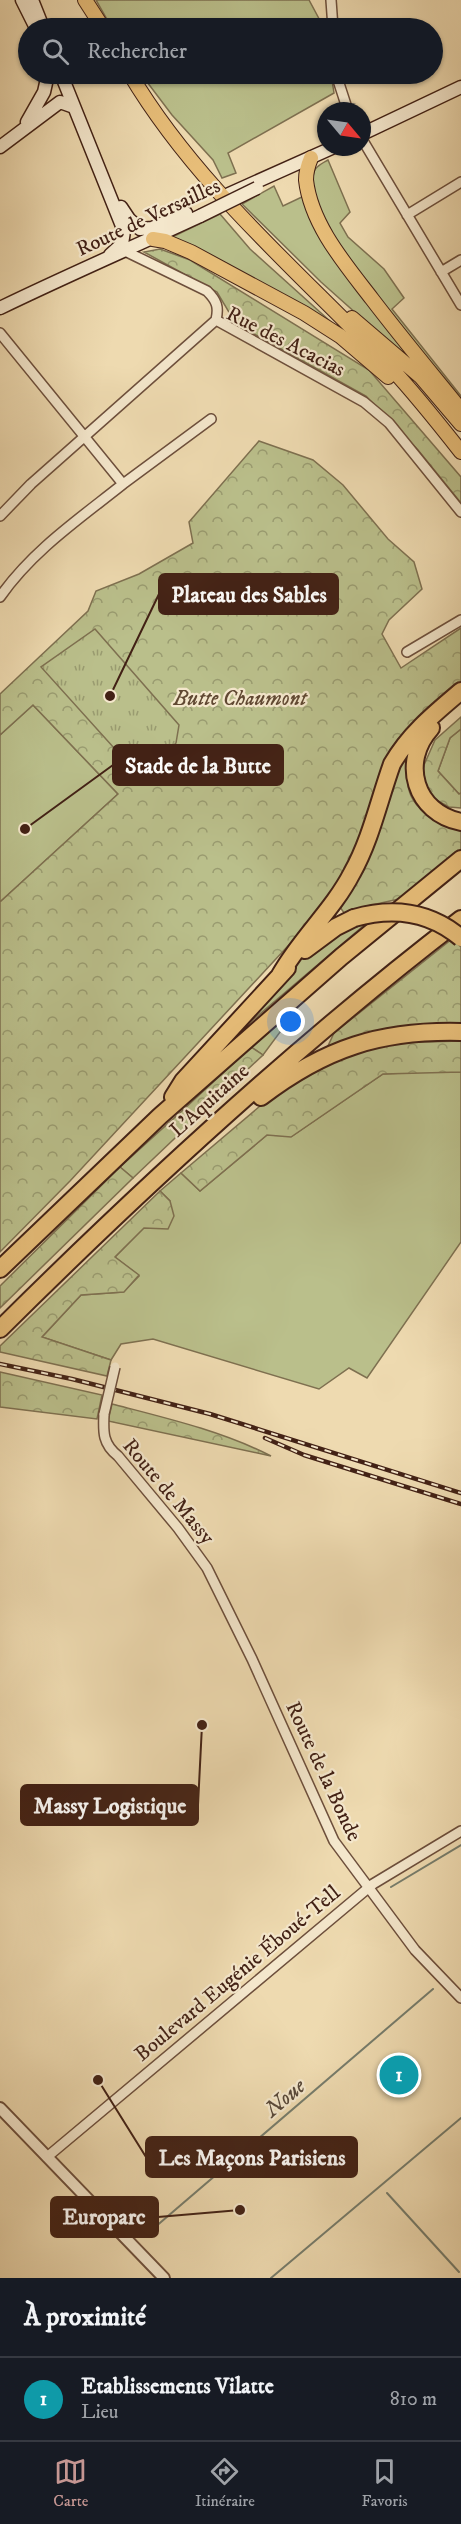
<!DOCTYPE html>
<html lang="fr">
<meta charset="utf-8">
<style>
:root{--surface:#171b24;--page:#242831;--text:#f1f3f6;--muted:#9ea1a6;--line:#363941;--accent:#c59692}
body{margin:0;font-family:"IM FELL DW Pica",serif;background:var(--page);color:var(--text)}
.compass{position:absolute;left:317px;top:102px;width:54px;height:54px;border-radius:50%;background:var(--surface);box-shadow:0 2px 4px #0004;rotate:119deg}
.you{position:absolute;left:291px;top:1022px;width:21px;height:21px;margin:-15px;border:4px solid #fff;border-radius:50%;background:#1a73e8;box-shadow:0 0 0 9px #1a73e833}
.badge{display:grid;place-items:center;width:39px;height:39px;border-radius:50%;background:var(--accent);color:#fff;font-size:20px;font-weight:700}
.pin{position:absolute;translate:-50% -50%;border:3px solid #fff;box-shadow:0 2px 6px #0006}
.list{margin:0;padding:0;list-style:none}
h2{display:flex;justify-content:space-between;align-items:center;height:78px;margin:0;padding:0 24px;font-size:26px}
h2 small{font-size:20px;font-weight:400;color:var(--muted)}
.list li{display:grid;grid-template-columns:39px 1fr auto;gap:18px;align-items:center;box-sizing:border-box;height:84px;padding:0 24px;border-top:2px solid var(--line)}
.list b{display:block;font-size:22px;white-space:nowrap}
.list p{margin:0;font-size:20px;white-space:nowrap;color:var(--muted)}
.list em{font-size:20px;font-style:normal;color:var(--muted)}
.icon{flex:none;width:33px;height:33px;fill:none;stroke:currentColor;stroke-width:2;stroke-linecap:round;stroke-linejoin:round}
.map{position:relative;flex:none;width:461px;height:2278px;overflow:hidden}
.search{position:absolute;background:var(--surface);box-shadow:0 2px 4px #0004;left:18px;right:18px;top:18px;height:66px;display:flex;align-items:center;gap:15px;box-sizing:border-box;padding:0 21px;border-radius:33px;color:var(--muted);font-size:22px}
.sheet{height:162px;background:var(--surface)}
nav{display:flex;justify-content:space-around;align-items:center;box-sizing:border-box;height:84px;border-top:2px solid var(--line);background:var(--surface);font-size:16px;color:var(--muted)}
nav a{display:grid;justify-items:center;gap:3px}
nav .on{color:var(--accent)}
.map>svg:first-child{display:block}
.green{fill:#babf8b;stroke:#7e7050;stroke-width:1.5}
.forest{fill:url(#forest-crowns);stroke:#7e7050;stroke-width:1.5}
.park{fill:url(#park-tufts);stroke:#7e7050;stroke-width:1.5}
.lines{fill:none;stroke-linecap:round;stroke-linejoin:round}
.stream{stroke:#777d6c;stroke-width:2}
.minor-casing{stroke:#6d4f3c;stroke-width:12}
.tertiary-casing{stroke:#6d4f3c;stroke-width:14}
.secondary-casing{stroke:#422115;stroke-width:15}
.primary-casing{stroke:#422115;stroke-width:16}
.motorway-casing{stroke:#422115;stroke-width:20}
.minor{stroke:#f4e7cc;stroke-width:9}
.tertiary{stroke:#f4e7cc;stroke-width:10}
.secondary{stroke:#f4e7cc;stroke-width:12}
.primary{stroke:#e7bd78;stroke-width:14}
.motorway{stroke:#e7bd78;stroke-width:16}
.rail-casing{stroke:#422115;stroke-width:4.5}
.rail{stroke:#f4e7cc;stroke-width:2;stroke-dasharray:7;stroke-linecap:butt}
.minor-bridge-casing{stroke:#6d4f3c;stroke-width:12;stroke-linecap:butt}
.secondary-bridge-casing{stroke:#422115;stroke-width:15;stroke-linecap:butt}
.motorway-bridge-casing{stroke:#422115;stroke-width:20;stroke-linecap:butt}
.minor-bridge{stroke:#f4e7cc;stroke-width:9}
.secondary-bridge{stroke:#f4e7cc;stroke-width:12}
.motorway-bridge{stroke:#e7bd78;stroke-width:16}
.labels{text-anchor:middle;stroke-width:4.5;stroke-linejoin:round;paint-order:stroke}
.street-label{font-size:21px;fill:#422115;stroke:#f4e7cc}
.park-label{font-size:21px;font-style:italic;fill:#604832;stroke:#f4e7cc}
.water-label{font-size:22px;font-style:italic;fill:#584839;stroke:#f4e7cc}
.leader{fill:none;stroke:#422115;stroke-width:2}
.callout-dot{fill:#422115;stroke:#f4e7cc;stroke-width:2}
.callout{fill:#422115;stroke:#422115;stroke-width:2}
.callout-label{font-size:22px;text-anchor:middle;font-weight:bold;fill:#fff}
</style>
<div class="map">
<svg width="461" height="2278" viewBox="0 0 461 2278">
<defs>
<pattern id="forest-crowns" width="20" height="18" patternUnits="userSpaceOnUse" patternTransform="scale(1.5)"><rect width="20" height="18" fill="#babf8b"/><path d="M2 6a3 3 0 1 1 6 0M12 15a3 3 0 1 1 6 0" fill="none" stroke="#999b70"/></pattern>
<pattern id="park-tufts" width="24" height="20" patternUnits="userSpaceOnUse" patternTransform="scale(1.5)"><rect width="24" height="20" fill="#babf8b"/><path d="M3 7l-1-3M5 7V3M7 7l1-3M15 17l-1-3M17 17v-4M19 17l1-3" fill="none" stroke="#999b70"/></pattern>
</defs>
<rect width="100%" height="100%" fill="#eedab0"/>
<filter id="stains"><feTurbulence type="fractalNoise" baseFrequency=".00333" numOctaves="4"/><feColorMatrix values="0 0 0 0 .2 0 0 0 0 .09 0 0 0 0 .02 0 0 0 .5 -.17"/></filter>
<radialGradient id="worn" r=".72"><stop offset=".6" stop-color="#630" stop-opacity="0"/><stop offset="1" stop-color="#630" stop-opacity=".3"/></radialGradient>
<path class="green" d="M96 0H309L324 28H112Z
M141 74H331L334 93 228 153 236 173 222 178 213 160 172 115Z
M328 160 350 212 340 223 348 237 384 269 404 298 392 309 461 396V401C428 361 304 225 313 176 314 167 321 164 328 160Z
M274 186 283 206 306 195 354 286 409 357 403 355 321 282 242 204Z
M220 214 250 249 341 331 170 238Z
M33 705 118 794 0 902V735Z
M461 729V793L459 794 438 771 450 738Z
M369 921 227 1042C256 1009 296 955 334 934 345 928 357 925 369 921Z
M287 1014 286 1024 263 1055 251 1047Z
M423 1072H461V1242L367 1378 349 1368 319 1389 153 1339 121 1344 111 1360 42 1337 81 1295 123 1292 139 1276 115 1257 170 1201 160 1191 181 1173 200 1191 267 1135 292 1136 383 1074Z
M183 1110 194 1120 133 1178 120 1167Z"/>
<path class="forest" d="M160 249 190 260 369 370 461 477V503L418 450 366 396 236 324 217 292 144 252Z
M259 441 313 460 343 485 388 539 414 562 422 589 389 620 382 634 401 668 461 628V684L393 746 356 847 338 885 299 934 70 1181 0 1252V902L118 794 33 705 0 735V694L88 611 96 591 139 574 193 543 189 522Z
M461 717V729L450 738 438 771 459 794 461 793V808L449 807 420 791 424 765 435 740Z
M419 734C416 747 410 761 408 774 404 806 434 823 461 828V849L399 899 363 907 345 914 339 906 391 782Z
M452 939 461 947V1026C428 1026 391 1026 359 1036 348 1039 340 1045 328 1046L334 1033Z
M461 1041V1072L383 1074 291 1137 267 1135 200 1191 181 1173 273 1095 354 1051 390 1043Z
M251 1047 263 1055 194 1120 183 1110Z
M120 1167 133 1178 0 1308V1286Z
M160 1191 170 1201 174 1216 168 1229 144 1228 115 1257 139 1275 124 1292 81 1295 42 1337 111 1360 107 1376 0 1352V1346Z
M0 1372 102 1395 97 1419 0 1407Z
M112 1404C166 1418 222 1431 271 1456L108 1421Z"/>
<path class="park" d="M95 629 179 725 176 743 142 779 41 667Z"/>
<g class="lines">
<path class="stream" d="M391 1887 461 1845
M387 2193 459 2272
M154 2228 433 1989
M271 2278 461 2118"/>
<g class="minor-casing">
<path id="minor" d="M331 0 333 28
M336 74 348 111
M362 139 461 305
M407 215 461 182
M125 251 207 291C217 301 219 307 216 320
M441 272 461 260
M216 320 364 402 389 423 461 512
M0 333 123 484C79 519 32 551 0 597
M123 484 211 419
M0 516 31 484 216 320
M407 652 461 620
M104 1414C103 1433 103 1444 118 1456L178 1528 207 1568 252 1659 334 1841 415 1950 461 1998
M47 2157 373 1884 461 1831"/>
</g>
<g class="tertiary-casing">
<path id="tertiary" d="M0 2108 164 2278"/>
</g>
<g class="secondary-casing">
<path id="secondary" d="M22 0 36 28
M32 0 42 25
M61 74 124 231 122 244 110 255
M27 122 44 92 48 74
M362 134 461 87
M0 147 60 102 74 107
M229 194 334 147
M121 207 129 219 140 229 152 228 186 213
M0 308C66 276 133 247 200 216"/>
</g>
<g class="primary-casing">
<path id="primary" d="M85 0 103 28
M130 74C198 188 301 273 391 368 416 395 439 424 461 452
M311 158C308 165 306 172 306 180 311 225 346 265 372 299 401 337 431 373 461 410
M153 239 165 241 191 252 304 313 340 336 388 377
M352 318 421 377 461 424"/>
</g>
<g class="motorway-casing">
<path id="motorway" d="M431 728C400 762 415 813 461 822
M305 950 336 927 354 918
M280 975C300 939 333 910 352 873 371 839 379 800 392 764 409 734 435 713 461 691
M173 1097 183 1081 287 968
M261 1097C325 1048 381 1030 461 1032
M0 1269 160 1116 341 957 461 859
M0 1329C146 1184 298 1044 461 919"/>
</g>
<use href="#minor" class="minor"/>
<use href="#tertiary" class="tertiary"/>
<use href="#secondary" class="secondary"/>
<use href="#primary" class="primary"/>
<use href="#motorway" class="motorway"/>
<g class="rail-casing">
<path id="rail" d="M0 1364 72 1379 210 1414 461 1493
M265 1438 304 1455 461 1504"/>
</g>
<use href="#rail" class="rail"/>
<g class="minor-bridge-casing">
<path id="minor-bridge" d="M104 1414 115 1367"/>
</g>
<g class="secondary-bridge-casing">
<path id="secondary-bridge" d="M200 216 257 188"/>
</g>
<g class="motorway-bridge-casing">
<path id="motorway-bridge" d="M354 918C393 907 429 911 461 938"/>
</g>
<use href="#minor-bridge" class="minor-bridge"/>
<use href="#secondary-bridge" class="secondary-bridge"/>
<use href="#motorway-bridge" class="motorway-bridge"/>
</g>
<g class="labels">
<g class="street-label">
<text transform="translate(148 217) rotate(-25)" y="7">Route de Versailles</text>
<text transform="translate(286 341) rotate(27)" y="7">Rue des Acacias</text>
<text transform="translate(209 1100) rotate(-42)" y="7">L'Aquitaine</text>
<text transform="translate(169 1491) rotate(50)" y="7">Route de Massy</text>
<text transform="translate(324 1771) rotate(65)" y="7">Route de la Bonde</text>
<text transform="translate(237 1973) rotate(-40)" y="7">Boulevard Eugénie Éboué-Tell</text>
</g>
<g class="park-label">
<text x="240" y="705">Butte Chaumont</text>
</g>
<g class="water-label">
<text transform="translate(284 2097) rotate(-41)" y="8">Noue</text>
</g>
</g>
<path class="leader" d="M110 696L159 594M25 829L113 765M202 1725L198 1805M98 2080L146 2157M240 2210L158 2217"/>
<g class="callout-dot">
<circle cx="110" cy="696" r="6"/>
<circle cx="25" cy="829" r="6"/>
<circle cx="202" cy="1725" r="6"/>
<circle cx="98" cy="2080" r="6"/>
<circle cx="240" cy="2210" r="6"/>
</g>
<g class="callout">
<rect x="159" y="574" width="179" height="40" rx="6"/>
<rect x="113" y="745" width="170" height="40" rx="6"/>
<rect x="21" y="1785" width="177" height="40" rx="6"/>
<rect x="146" y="2137" width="211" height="40" rx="6"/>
<rect x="51" y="2197" width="107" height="40" rx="6"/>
</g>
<g class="callout-label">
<text x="249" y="602">Plateau des Sables</text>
<text x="198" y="773">Stade de la Butte</text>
<text x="110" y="1813">Massy Logistique</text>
<text x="252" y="2165">Les Maçons Parisiens</text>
<text x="104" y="2224">Europarc</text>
</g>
<rect width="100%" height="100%" filter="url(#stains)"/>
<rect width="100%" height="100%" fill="url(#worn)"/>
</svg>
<svg class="compass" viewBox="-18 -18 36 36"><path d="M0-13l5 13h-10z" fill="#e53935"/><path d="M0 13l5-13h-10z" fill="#9ea1a6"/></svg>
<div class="you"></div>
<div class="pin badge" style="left:399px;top:2075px;background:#0f9aa8">1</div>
<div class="search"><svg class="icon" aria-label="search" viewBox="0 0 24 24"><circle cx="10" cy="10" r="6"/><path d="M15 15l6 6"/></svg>Rechercher</div>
</div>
<section class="sheet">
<h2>À proximité<small></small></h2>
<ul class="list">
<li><span class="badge" style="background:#0f9aa8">1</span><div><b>Etablissements Vilatte</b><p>Lieu</p></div><em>810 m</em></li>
</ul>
</section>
<nav>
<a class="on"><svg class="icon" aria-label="map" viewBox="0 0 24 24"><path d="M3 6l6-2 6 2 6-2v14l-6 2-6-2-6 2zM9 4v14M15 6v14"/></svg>Carte</a>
<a><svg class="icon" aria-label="directions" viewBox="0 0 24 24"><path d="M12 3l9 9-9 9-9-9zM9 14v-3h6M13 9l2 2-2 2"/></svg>Itinéraire</a>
<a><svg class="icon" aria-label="saved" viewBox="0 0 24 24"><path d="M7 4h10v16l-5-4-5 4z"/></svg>Favoris</a>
</nav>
